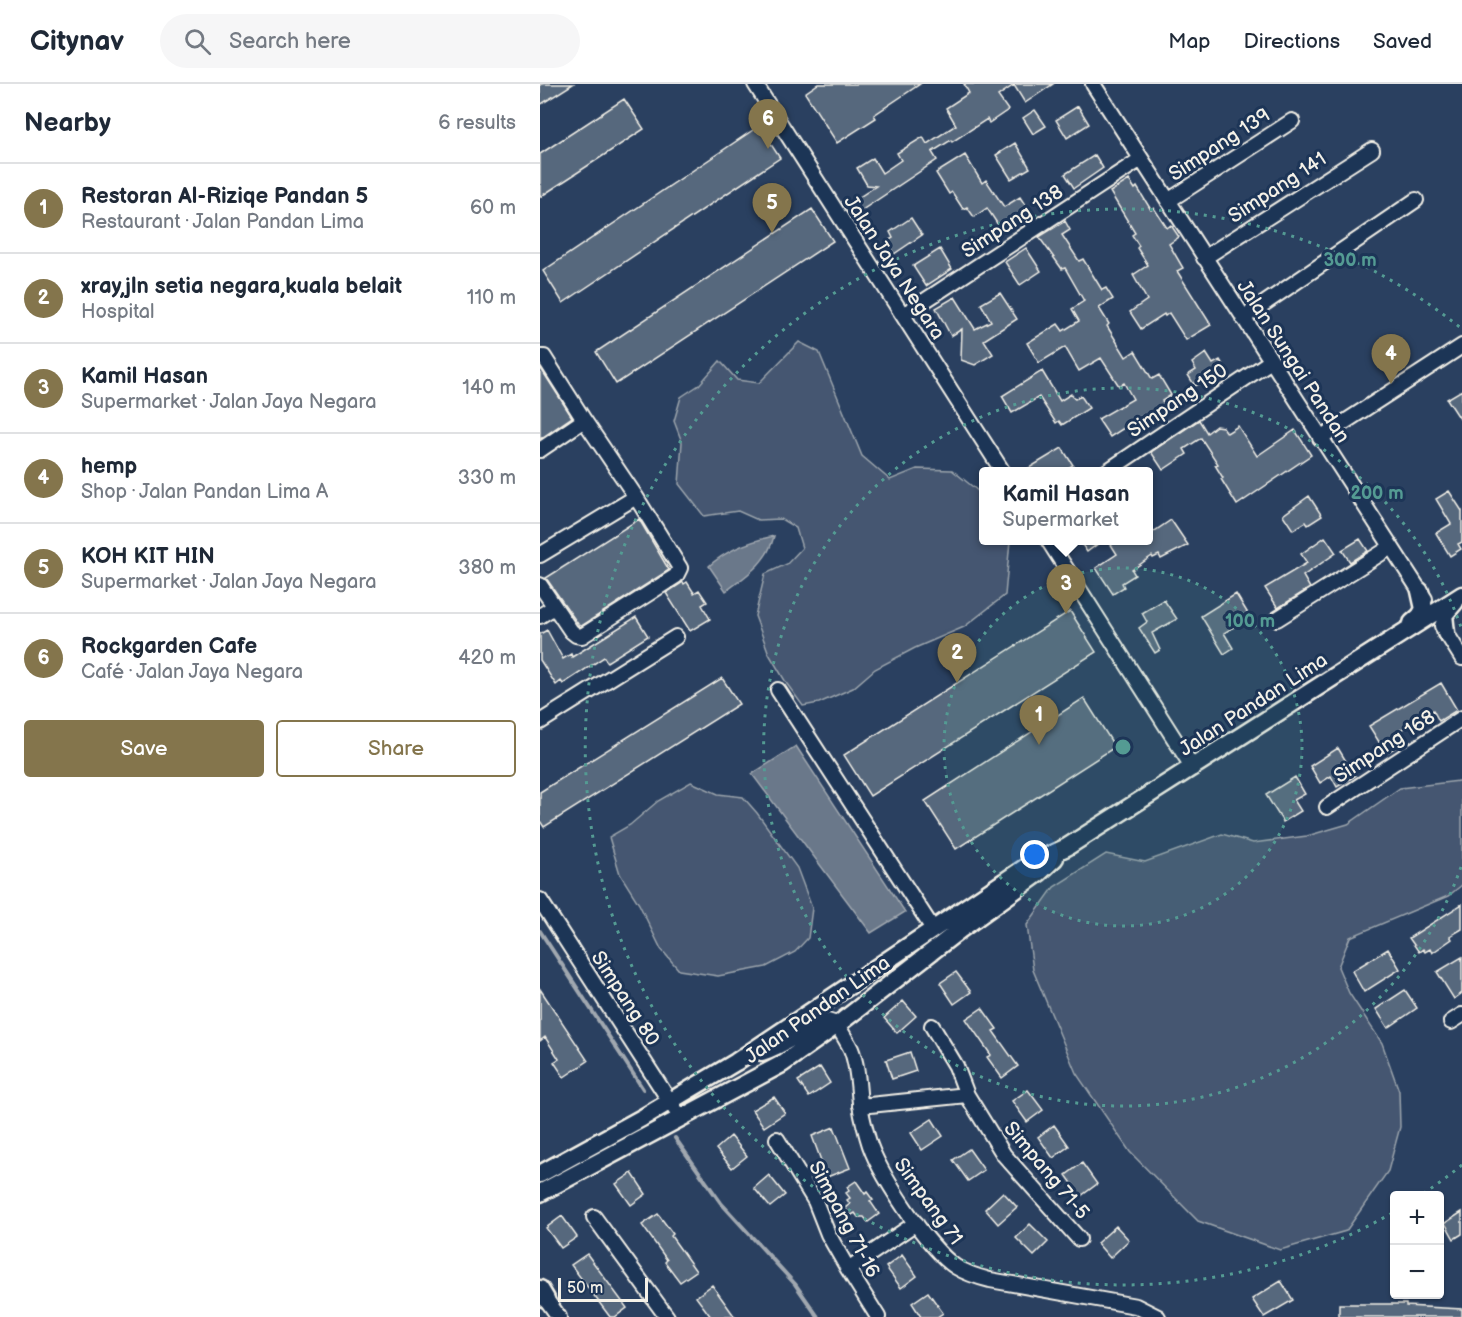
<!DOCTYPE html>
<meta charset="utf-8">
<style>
:root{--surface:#fff;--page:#f6f6f7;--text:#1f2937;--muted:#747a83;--line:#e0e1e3;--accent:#84754c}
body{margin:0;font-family:"Balsamiq Sans",sans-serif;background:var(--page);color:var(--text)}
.controls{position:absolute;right:18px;bottom:18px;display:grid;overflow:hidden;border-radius:6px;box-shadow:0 2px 4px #0004}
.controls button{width:54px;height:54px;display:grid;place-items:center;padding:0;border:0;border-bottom:2px solid var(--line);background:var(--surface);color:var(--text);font:30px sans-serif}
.scale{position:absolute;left:18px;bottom:15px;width:90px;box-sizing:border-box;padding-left:6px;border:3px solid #f4f1e8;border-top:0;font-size:16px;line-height:21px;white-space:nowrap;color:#f4f1e8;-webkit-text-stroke:4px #1d3557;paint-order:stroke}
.you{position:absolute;left:495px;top:771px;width:21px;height:21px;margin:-15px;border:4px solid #fff;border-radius:50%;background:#1a73e8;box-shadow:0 0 0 9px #1a73e833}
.badge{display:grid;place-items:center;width:39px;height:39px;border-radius:50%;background:var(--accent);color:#fff;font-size:20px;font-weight:700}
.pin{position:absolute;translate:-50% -50px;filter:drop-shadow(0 2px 3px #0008)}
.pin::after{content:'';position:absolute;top:32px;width:21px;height:18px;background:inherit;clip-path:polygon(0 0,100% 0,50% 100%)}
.popup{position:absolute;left:439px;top:383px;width:174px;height:78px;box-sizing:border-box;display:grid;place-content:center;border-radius:6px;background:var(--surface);filter:drop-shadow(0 2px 4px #0005);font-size:20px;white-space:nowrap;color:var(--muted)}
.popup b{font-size:22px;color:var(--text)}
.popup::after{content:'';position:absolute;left:50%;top:100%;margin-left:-12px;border:12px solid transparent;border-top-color:var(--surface)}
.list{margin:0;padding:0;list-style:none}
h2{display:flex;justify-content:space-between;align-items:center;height:78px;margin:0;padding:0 24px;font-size:26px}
h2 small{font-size:20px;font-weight:400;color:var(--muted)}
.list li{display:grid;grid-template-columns:39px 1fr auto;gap:18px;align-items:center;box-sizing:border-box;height:90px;padding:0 24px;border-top:2px solid var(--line)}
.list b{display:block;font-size:22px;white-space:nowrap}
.list p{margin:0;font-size:20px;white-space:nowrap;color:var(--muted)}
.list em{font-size:20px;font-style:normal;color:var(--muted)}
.actions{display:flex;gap:12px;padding:18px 24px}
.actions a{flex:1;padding:14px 0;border:2px solid var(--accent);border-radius:6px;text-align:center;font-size:21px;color:var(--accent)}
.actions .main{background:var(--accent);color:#fff}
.icon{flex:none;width:33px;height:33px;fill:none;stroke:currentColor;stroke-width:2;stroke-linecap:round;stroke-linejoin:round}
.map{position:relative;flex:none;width:922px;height:1233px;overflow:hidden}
header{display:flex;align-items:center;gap:36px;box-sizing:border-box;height:84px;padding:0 30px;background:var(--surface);border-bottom:2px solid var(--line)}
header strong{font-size:28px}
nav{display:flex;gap:33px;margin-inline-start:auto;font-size:21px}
.search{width:420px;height:54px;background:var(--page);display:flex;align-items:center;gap:15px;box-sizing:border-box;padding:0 21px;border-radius:33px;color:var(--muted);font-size:22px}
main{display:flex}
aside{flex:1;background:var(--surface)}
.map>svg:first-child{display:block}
.green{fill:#445771;stroke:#9ca4ac;stroke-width:1.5}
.water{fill:#6a788a;stroke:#a1a8b0;stroke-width:1.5}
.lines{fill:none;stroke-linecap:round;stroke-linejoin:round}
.stream{stroke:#a1a8b0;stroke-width:4}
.building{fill:#56677d;stroke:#f4f1e8;stroke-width:1.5}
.minor-casing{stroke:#f4f1e8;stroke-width:18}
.major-casing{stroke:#f4f1e8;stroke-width:21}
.minor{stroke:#1d3557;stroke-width:14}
.major{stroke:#1d3557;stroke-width:16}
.ring{fill:none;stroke:#549b93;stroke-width:3;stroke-dasharray:3 6}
.labels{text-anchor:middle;stroke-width:6;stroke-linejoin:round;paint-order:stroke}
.street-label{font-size:20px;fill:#f4f1e8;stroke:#1d3557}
.centre{fill:#549b93;stroke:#1d3557;stroke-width:3}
.ring-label{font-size:18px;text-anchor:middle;font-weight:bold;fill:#549b93;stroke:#1d3557;stroke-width:6;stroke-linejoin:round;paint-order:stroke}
</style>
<header>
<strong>Citynav</strong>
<div class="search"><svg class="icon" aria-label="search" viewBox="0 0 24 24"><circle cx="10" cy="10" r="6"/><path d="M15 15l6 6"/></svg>Search here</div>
<nav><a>Map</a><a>Directions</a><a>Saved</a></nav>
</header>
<main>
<aside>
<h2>Nearby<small>6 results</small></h2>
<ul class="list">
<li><span class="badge">1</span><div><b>Restoran Al-Riziqe Pandan 5</b><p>Restaurant · Jalan Pandan Lima</p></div><em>60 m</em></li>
<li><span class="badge">2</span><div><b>xray,jln setia negara,kuala belait</b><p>Hospital</p></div><em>110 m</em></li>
<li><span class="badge">3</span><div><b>Kamil Hasan</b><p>Supermarket · Jalan Jaya Negara</p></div><em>140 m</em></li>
<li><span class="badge">4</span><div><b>hemp</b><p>Shop · Jalan Pandan Lima A</p></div><em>330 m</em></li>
<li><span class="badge">5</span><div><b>KOH KIT HIN</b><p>Supermarket · Jalan Jaya Negara</p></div><em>380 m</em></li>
<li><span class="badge">6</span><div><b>Rockgarden Cafe</b><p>Café · Jalan Jaya Negara</p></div><em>420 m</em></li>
</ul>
<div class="actions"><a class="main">Save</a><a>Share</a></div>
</aside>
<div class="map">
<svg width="922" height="1233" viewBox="0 0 922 1233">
<rect width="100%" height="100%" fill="#2a4060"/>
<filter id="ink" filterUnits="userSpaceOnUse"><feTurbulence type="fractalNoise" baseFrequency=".0167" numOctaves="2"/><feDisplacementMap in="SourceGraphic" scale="12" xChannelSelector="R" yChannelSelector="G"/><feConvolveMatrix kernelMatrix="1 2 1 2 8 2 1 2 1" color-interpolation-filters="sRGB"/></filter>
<g filter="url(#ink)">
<path class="green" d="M259 258 279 268 322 372 350 396 377 385 412 386 443 411 444 456 470 457 465 511 424 543 375 564 335 585 313 604 279 619 263 622 247 600 229 570 215 532 225 490 247 480 262 464 256 444 241 435 218 436 198 427 164 432 139 400 142 358 134 337 141 313 159 301 180 277 197 296 219 299Z
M919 697H922V801L908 812 810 853 798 883 809 909 842 959 859 1007 860 1043 848 1087 806 1147 740 1166 658 1137 590 1068 536 989 493 886 487 841 514 803 566 770 605 778 682 750 713 759 767 752 808 740 860 704Z
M151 698 178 710 203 713 217 729 257 784 272 824 268 854 255 868 226 883 178 892 139 886 121 865 99 820 80 790 69 753 90 741 118 717Z"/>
<path class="water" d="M234 452C228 478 206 492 186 507L169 482C186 466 211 457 234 452Z
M256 662 365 828 331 849 212 690Z"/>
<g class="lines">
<path class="stream" d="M0 847 103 1005
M135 1054 181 1119 255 1200 278 1233"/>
</g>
<path class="building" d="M0 0H33L0 21Z
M278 0H380L334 31 336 34 297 59 265 9Z
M424 0H513L485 19 474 1 458 12 468 26 449 39 447 35 412 58 411 56 392 68 397 76 319 128 312 118 336 102 327 101 317 84 333 74 342 89 361 76 357 69 383 53 387 60 416 41 406 24 429 9Z
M84 15 104 45 0 113V70Z
M538 22 549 40 527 54 516 36Z
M495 26 506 42 493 50 483 34Z
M219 42 240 74 23 219 3 187Z
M475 59 490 84 471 95 456 71Z
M425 71 442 99 446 96 464 123 480 113 491 130 462 147 447 124 434 133 427 123 423 125 412 108 409 110 396 89Z
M555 71 563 84 534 104 525 90Z
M589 96 595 105 597 103 611 126 614 124 627 144 631 141 639 153 629 160 643 184 637 187 671 241 646 256 629 229 625 232 624 230 601 245 590 228 607 216 593 191 608 181 597 164 599 162 592 151 595 149 570 108Z
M272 125 293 157 76 300 56 268Z
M371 134 382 151 354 170 346 158 353 154 350 148Z
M525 137 530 146 522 151 539 177 543 175 562 206 566 204 573 215 559 224 569 240 567 242 586 273 595 267 612 295 619 291 631 311 622 317 626 322 615 329 619 335 610 341 604 331 570 353 558 335 593 315 584 299 579 302 561 274 539 287 525 263 499 279 487 259 518 240 523 247 539 237 532 225 544 217 525 184 522 185 499 153Z
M486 164 501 187 480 201 465 178Z
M400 165 412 185 386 202 373 182Z
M460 209 477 235 444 256 453 270 435 281 421 276 422 245 411 252 396 224 415 213 435 245 451 237 441 220Z
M666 269 673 280 680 276 687 287 666 300 664 297 655 302 648 291 656 286 652 279Z
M0 283 32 333 0 355Z
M502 287 520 317 531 310 535 315 541 312 549 324 522 341 519 337 516 339 499 313 472 329 462 312Z
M922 306V338L907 315Z
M659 336 667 349 676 342 683 343 687 349 698 342 717 372 755 346 771 371 697 421 681 395 683 394 675 381 678 380 661 354 644 365 647 370 623 386 611 368Z
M522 364 533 381 523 387H484Z
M909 407 922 427V458L918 460 921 465 910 472 896 449 911 440 896 415Z
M769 412 782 432 768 441 766 438 753 446 743 431Z
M99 435 129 486 40 543 6 494Z
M631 436 648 461 621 475 619 471 613 474 612 472 592 486 595 491 582 499 584 503 573 510 556 484 577 470 568 456H609V451Z
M785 453 796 469 763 492 770 504 738 524 725 504 767 479 761 470Z
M820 455 828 467 810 478 802 466Z
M539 456H563L547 468Z
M143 498 144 500 147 498 154 509 159 506 167 518 162 521 170 535 150 547 126 509Z
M696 510 710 533 684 549 693 564 684 570 661 532Z
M624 516 637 535 612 549 620 566 615 569 599 544 607 538 602 529Z
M530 527 556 568 330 712 304 671Z
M96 533 108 552 67 578 64 573 23 600 21 597 16 601 0 576V550L7 546 23 575 31 570 32 573Z
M182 594 199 620 4 743 0 737V708Z
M901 599 917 626 899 637 893 626 882 633 857 648 864 658 846 669 829 642Z
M544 614 575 663 416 765 385 717Z
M798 664 815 692 797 703 791 692 780 699 770 682Z
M755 693 765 710 754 716 761 727 743 738 726 711Z
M922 820V845L910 852 912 855 892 869 890 865 885 868 883 865 879 868 869 854Z
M848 865 860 885 824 908 812 887Z
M922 873V909L914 915 897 888Z
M416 888 431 908 414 920 400 899Z
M0 905 48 977 24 993 14 978 19 975 5 953 0 957Z
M865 906 877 924 848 944 836 925Z
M363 917 376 932 357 949 344 934Z
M442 924 457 945 453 947 478 982 462 994 447 973 451 971 426 935Z
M370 968 376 987 352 995 346 976Z
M280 983 290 999 269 1013 258 997Z
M488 1006 503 1026 487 1038 472 1017Z
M234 1013 245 1029 224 1043 212 1026Z
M392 1035 403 1052 382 1066 371 1049Z
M514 1041 529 1062 513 1074 498 1053Z
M294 1043 310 1084 287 1093 272 1052Z
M191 1052 207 1072 192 1084 176 1065Z
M429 1065 444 1086 428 1097 413 1076Z
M542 1079 557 1100 541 1112 526 1091Z
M92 1089 106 1110 91 1121 76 1100Z
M229 1091 245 1111 230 1123 214 1104Z
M316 1097 325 1110 327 1108 333 1116 330 1117 339 1130 328 1138 324 1133H318L315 1129 310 1132 305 1124 310 1120 307 1116 310 1114 306 1109 309 1107 307 1103Z
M463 1108 477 1123 458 1140 445 1125Z
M922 1128V1150L914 1155 905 1139Z
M118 1130 133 1150 131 1152 156 1187 140 1198 125 1178 127 1176 102 1141Z
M22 1132 37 1153 21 1164 6 1144Z
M490 1140 508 1158 494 1172 476 1154Z
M576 1142 589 1156 570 1174 557 1159Z
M47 1170 87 1224 75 1233H70L31 1181Z
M362 1171 377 1192 361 1204 346 1183Z
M741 1197 753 1216 724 1233 712 1215Z
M172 1201 195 1233H171L156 1213Z
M388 1208 403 1229 397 1233H381L372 1219Z
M799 1220H866V1222L922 1225V1233H799Z"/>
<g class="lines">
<g class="minor-casing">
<path id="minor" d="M215 0 463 388
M553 0 885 515
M628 117 752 37
M664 174 832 66
M363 231 601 75
M703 234 876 116
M0 273H4L44 336 0 366
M44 336 96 413
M780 354 922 262
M566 388 731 277
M508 456 653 684
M0 471 96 413 140 484 136 492 42 552 36 551 31 547 0 501
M0 532 14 523
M737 535 851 463
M902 542 922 574
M238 606 393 845
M0 638 136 553
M787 723 922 634
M0 816 140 1033
M911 938 922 931
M297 941C302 949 307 957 311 965 318 982 318 1002 320 1019 321 1031 325 1044 328 1055 336 1086 389 1166 416 1183 426 1189 438 1193 450 1196L596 1222 618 1233
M392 942 416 982 427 1011 464 1071 539 1155
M320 1022 427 1011
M237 1055 275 1117 288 1150 308 1185 338 1233
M54 1133 127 1233
M308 1185 376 1139
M1 1208 19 1233"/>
</g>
<g class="major-casing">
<path id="major" d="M872 539 880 532 884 525 880 507
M906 549 904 531 915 518
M222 968C247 960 262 945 285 937L297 941
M0 1090 102 1034 196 978 492 779 527 763 922 511
M0 1109 242 980 297 941 421 845 499 789 515 774
M0 1205 6 1215"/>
</g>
<use href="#minor" class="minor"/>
<use href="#major" class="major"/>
</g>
</g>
<circle cx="583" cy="663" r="179" fill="#549b93" fill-opacity=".12"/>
<g class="ring">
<circle cx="583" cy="663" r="179"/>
<path d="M921 783A359 359 0 1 1 921 543"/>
<path d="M922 1081A538 538 0 0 1 884 1109M852 1129A538 538 0 1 1 922 245"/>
</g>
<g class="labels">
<g class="street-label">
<text transform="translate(679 60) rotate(-33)" y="7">Simpang 139</text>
<text transform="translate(737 103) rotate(-33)" y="7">Simpang 141</text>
<text transform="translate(472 137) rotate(-33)" y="7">Simpang 138</text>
<text transform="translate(355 183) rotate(57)" y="7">Jalan Jaya Negara</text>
<text transform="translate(754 277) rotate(57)" y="7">Jalan Sungai Pandan</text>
<text transform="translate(637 316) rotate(-34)" y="7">Simpang 150</text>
<text transform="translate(713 620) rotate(-33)" y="7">Jalan Pandan Lima</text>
<text transform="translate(844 662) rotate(-33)" y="7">Simpang 168</text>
<text transform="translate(86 914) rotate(57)" y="7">Simpang 80</text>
<text transform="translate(277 925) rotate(-35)" y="7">Jalan Pandan Lima</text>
<text transform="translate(507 1086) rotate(50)" y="7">Simpang 71-5</text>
<text transform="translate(389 1117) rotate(54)" y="7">Simpang 71</text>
<text transform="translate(305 1135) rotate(62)" y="7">Simpang 71-16</text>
</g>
</g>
<circle cx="583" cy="663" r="9" class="centre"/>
<g class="ring-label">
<text x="810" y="182">300 m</text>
<text x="837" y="415">200 m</text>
<text x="710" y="543">100 m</text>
</g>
</svg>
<div class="controls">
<button>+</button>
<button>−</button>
</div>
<div class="scale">50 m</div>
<div class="you"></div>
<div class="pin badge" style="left:499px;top:661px">1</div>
<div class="pin badge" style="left:417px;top:599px">2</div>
<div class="pin badge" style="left:526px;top:530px">3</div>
<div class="popup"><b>Kamil Hasan</b>Supermarket</div>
<div class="pin badge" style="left:851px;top:300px">4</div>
<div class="pin badge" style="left:232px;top:149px">5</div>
<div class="pin badge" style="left:228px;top:65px">6</div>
</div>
</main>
